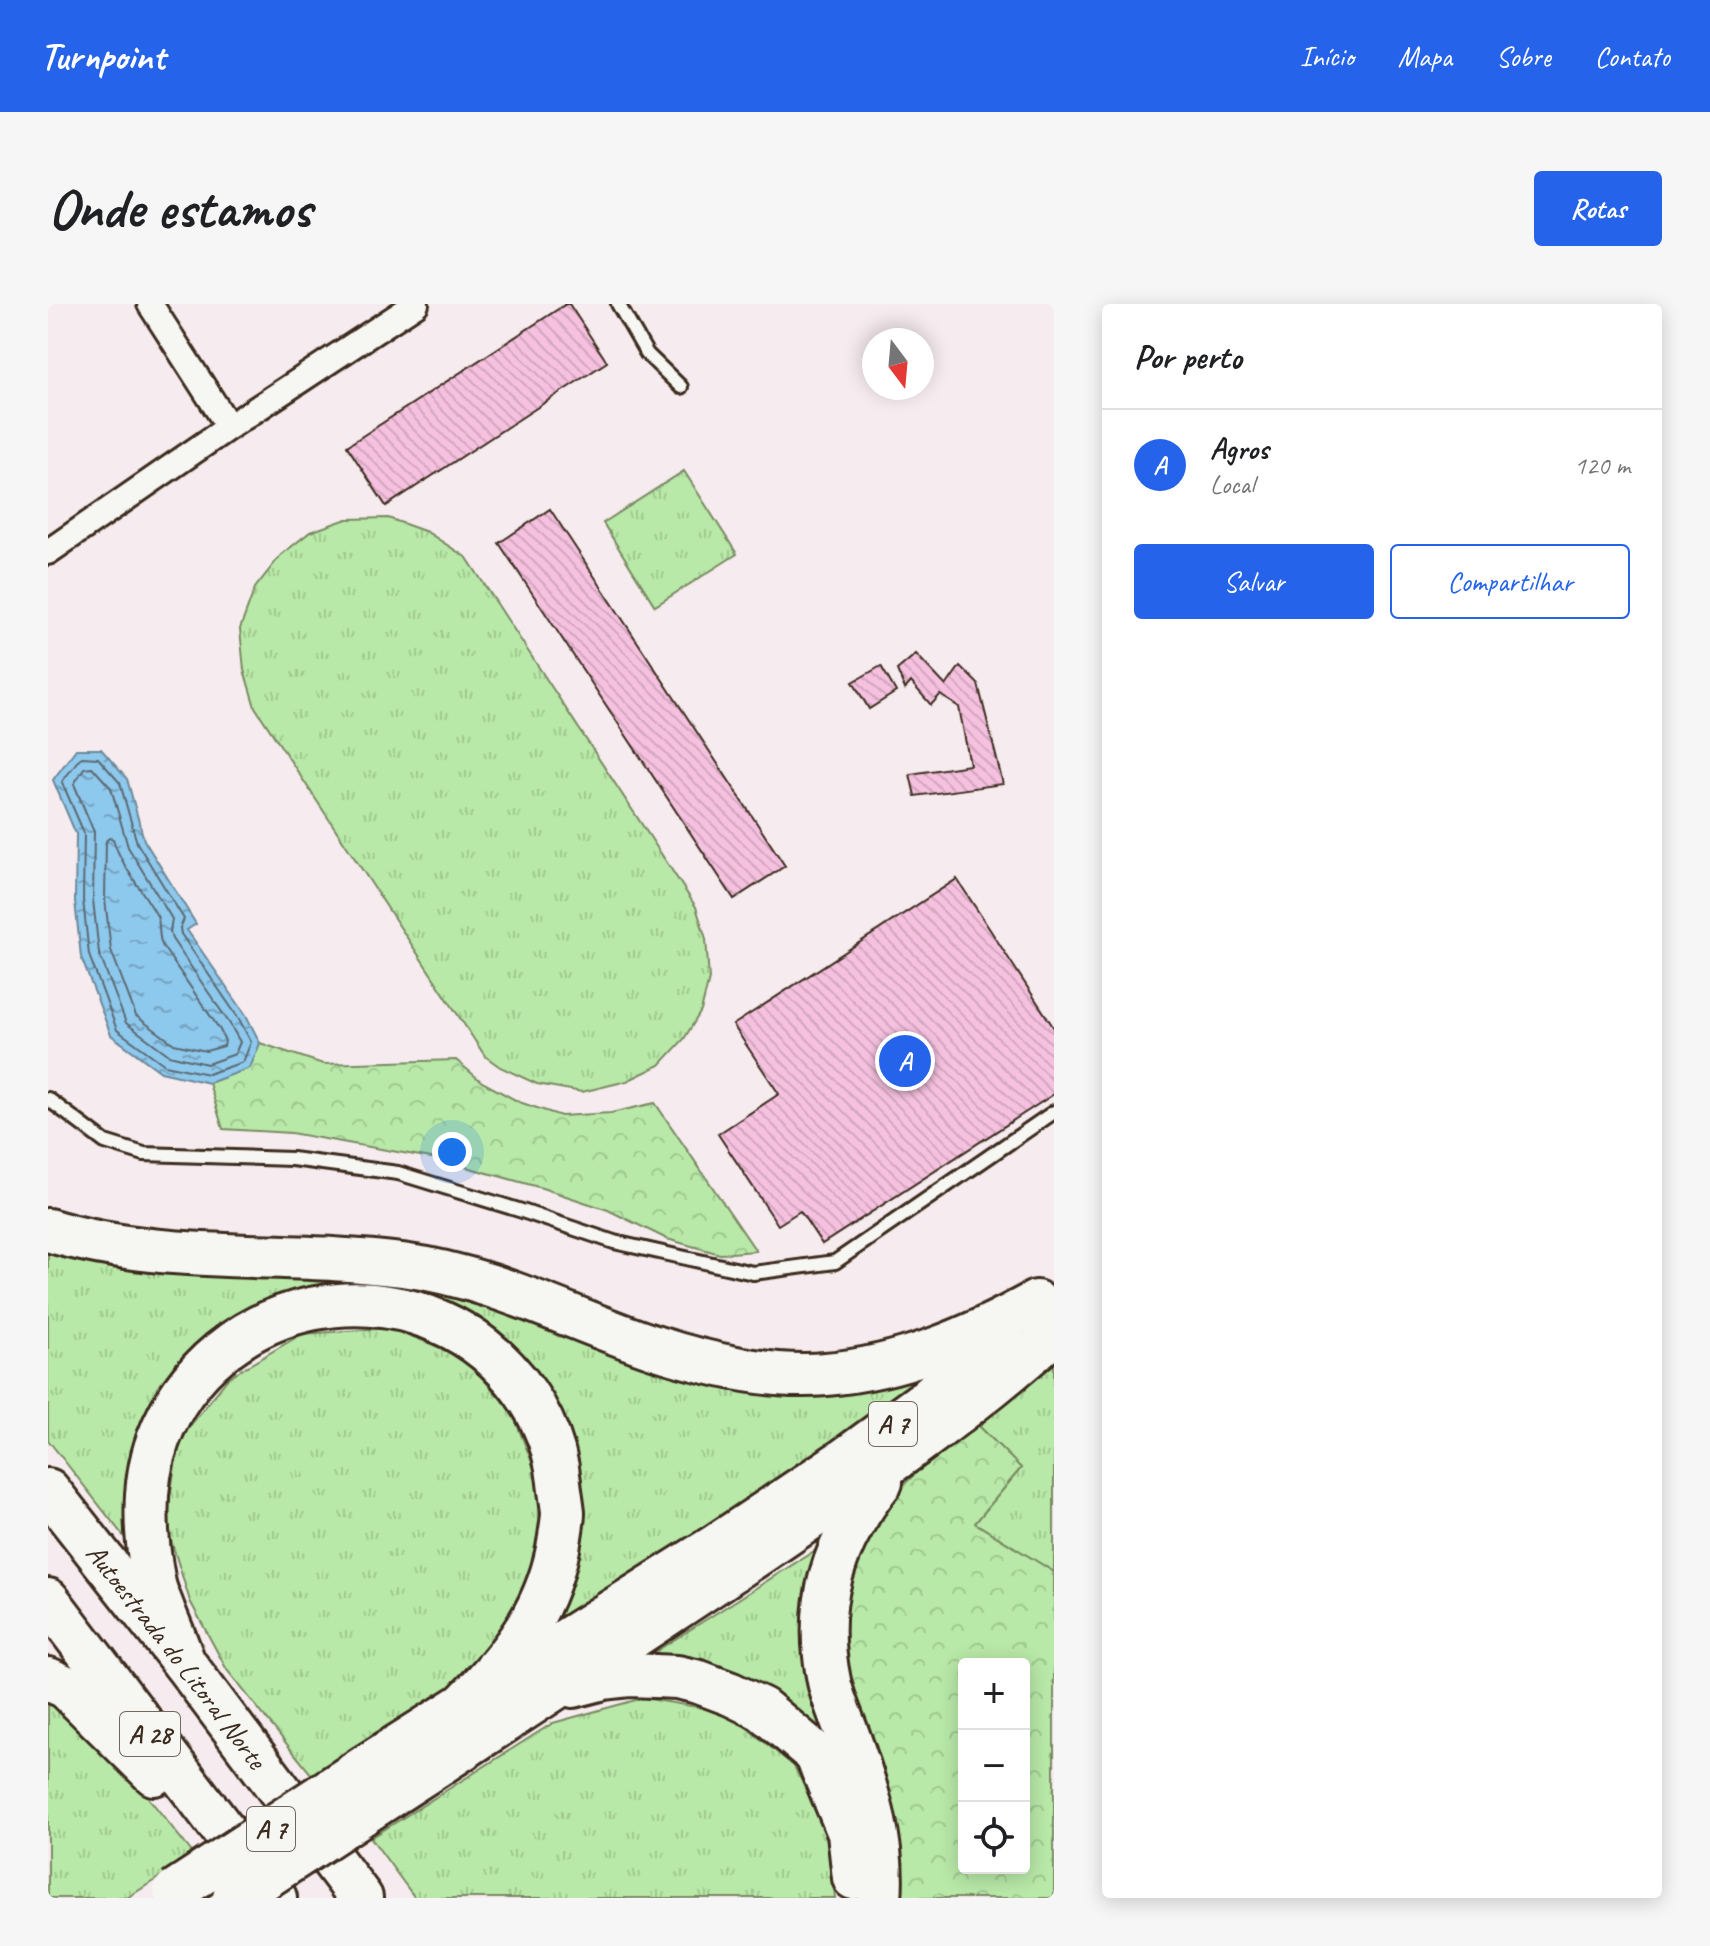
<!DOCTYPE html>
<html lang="pt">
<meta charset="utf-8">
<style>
:root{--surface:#fff;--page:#f6f6f6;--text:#202124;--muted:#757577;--line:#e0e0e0;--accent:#2563eb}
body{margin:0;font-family:Caveat,sans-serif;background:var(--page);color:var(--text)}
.controls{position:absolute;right:24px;bottom:24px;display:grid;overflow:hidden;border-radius:8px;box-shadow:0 4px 20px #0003}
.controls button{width:72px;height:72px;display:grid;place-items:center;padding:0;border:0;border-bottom:2px solid var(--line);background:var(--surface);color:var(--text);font:40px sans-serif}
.compass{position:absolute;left:814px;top:24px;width:72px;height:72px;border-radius:50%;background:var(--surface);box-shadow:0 4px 20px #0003;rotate:164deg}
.you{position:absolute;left:404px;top:848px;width:28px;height:28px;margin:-20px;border:6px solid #fff;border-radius:50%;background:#1a73e8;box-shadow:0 0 0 12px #1a73e833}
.badge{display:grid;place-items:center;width:52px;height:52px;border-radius:50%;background:var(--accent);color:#fff;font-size:26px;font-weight:700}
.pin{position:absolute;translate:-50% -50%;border:4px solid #fff;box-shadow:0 2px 8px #0006}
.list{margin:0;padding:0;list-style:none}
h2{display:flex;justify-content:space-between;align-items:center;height:104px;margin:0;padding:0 32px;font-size:34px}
h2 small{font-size:26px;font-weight:400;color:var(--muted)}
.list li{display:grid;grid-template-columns:52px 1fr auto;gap:24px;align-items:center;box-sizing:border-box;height:112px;padding:0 32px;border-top:2px solid var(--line)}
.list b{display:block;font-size:30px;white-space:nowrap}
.list p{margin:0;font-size:26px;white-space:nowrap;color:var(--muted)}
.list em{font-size:26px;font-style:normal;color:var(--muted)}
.actions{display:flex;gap:16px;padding:24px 32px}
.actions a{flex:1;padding:18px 0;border:2px solid var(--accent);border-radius:8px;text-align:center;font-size:28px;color:var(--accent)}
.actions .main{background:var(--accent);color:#fff}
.icon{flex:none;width:44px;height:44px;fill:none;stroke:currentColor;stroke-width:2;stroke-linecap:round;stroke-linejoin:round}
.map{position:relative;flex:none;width:1006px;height:1594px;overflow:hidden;border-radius:8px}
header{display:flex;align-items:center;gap:48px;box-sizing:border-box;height:112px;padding:0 40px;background:var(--accent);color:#fff}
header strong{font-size:38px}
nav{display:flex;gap:44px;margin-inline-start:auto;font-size:28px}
.intro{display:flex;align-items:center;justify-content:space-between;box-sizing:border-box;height:192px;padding:0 48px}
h1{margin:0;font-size:56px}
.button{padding:20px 36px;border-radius:8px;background:var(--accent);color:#fff;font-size:28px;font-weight:700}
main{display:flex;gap:48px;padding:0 48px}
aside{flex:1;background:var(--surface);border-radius:8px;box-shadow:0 4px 20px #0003}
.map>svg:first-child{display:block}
.grass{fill:url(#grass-tufts);stroke:#7a8a63;stroke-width:2}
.forest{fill:url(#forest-crowns);stroke:#7a8a63;stroke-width:2;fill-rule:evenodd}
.water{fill:url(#water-ripples);stroke:#6c899a;stroke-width:2}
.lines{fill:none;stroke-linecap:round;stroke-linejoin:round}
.shore{stroke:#5c6971;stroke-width:2}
.building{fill:url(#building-back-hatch);stroke:#3b2a1e;stroke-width:2}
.service-casing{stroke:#3b2a1e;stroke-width:18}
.minor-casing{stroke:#3b2a1e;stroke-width:30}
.motorway-casing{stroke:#3b2a1e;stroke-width:48}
.service{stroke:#f6f6f2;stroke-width:12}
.minor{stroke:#f6f6f2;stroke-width:24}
.motorway{stroke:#f6f6f2;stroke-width:42}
.motorway-bridge-casing{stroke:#3b2a1e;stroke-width:48;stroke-linecap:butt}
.motorway-bridge{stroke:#f6f6f2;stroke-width:42}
.labels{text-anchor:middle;stroke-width:6;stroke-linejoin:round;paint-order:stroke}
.shield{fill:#f6f6f2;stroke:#73675e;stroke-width:2}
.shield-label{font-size:26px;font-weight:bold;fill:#3b2a1e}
.street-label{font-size:28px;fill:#3b2a1e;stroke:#f6f6f2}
</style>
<header>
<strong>Turnpoint</strong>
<nav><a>Início</a><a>Mapa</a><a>Sobre</a><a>Contato</a></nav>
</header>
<div class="intro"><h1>Onde estamos</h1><a class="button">Rotas</a></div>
<main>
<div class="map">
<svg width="1006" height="1594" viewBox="0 0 1006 1594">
<defs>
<pattern id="grass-tufts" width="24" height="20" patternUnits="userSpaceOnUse" patternTransform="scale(2)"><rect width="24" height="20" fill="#b8e9a8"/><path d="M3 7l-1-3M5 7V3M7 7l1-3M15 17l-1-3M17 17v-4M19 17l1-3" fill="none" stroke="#9fc890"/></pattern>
<pattern id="forest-crowns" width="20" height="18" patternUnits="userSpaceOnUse" patternTransform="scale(2)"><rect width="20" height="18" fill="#b8e9a8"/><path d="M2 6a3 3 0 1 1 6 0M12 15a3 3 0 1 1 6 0" fill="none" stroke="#9fc890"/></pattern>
<pattern id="water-ripples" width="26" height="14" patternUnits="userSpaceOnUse" patternTransform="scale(2)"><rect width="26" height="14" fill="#8dc8ed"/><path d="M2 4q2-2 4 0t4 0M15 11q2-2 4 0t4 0" fill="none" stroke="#74a3bf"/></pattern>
<pattern id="building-back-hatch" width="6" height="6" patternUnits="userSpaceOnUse" patternTransform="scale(2)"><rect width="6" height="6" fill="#f5c1df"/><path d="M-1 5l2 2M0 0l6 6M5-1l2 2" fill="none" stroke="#d3a6bf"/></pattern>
</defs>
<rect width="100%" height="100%" fill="#f6ebee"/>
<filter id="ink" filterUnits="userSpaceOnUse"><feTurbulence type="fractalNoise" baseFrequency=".0125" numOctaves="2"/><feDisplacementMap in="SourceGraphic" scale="16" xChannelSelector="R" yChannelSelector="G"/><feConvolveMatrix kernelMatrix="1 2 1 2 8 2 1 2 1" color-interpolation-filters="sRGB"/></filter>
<g filter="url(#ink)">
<path class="grass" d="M636 167 689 250 607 302 555 219Z
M340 214 379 228 419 254 648 603 658 635 661 675 653 707 636 735 612 761 579 777 534 788 489 780 452 763 437 752 207 403 196 366 192 325 207 284 233 251 262 228 299 215Z
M0 945 405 984 638 1070 921 1048 497 1332 525 1162 399 1006 179 1029 84 1243 0 1136Z
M344 1024 417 1054 464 1108 491 1176 492 1249 464 1316 408 1383 267 1475 179 1366 142 1297 118 1220 131 1136 181 1073 254 1030Z
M1006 1049V1268L927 1219 973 1164 930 1121Z
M782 1237 791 1453 782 1456 583 1363Z
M595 1394 679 1408 746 1462 782 1533 787 1594H367L323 1534 505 1419Z
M0 1399 12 1404 64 1448 146 1551 79 1594H0Z"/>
<path class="forest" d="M212 739 275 760 408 756 434 778 471 798 513 812 563 809 607 799 708 947 672 950 619 935 560 906 494 884 389 855 243 829 175 825 161 779 201 764Z
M930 1121 973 1164 927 1219 1006 1268V1594H848L796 1373V1310L805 1253 832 1204 873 1164ZM916 1360H976V1564H916Z"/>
<path class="water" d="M28 445H53L79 475 96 536 148 620 139 626 198 711 212 739 202 764 161 779 113 768 63 731 33 653 27 597 28 530 5 476Z"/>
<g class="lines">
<path class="shore" d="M34 453 50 454 72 479 89 539 136 615 132 624 133 630 191 715 203 738 195 758 160 770 117 761 69 726 41 651 35 596 36 529 14 478 31 455Z
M44 463 63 484 80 543 124 615 122 627 124 635 182 720 192 738 187 750 159 760 121 751 78 719 51 649 45 596 46 528 26 480 36 464Z
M61 534 65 535C74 564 95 586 109 612 113 621 109 632 115 643L172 726 177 737 176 742 158 747 126 740 88 712 63 646 57 595 58 537Z"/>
</g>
<path class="building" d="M518 0H521L559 58 338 202 299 142Z
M502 205 737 562 686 595 451 239Z
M868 350 898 382 912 362 930 380 955 480 867 492 862 470 922 461 911 403 892 391 883 401 863 378 857 385 849 366Z
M833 362 848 388 821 405 805 378Z
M909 575 1006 724V790L774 940 752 907 730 921 670 830 731 790 685 721Z"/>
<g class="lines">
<g class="service-casing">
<path id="service" d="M570 0 599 50 633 83
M0 795 57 838 96 850 244 855 350 869 474 907 566 938 705 969 787 958 1006 808"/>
</g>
<g class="minor-casing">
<path id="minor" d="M102 0 181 123
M0 248 181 123 368 0"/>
</g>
<g class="motorway-casing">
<g id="motorway">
<path d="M0 926C114 961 237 946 354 961 443 972 522 1015 606 1043 658 1060 724 1075 778 1070 853 1064 923 1034 988 998"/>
<path id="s1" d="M0 1186 136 1359 313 1594"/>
<path d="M0 1296 227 1594"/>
<path d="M136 1359C130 1342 123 1325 116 1308 113 1299 108 1289 106 1280 97 1234 94 1180 110 1136 164 991 353 954 458 1065 487 1096 507 1136 511 1178 512 1188 514 1198 515 1208 515 1216 513 1225 512 1233 502 1302 466 1349 418 1398"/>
<path d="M0 1375 18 1383 106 1470"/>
<path d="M525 1382 556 1374 583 1371 629 1373 651 1378 683 1390 714 1405 768 1450 801 1529 806 1574"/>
<path d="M318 1462 669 1241 796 1156 877 1097 954 1029"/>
<path d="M342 1492C467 1411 592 1329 716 1246 816 1178 917 1110 1006 1029"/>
<path d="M832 1594C837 1540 819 1484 801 1434 794 1415 785 1396 781 1377 765 1300 785 1239 833 1178"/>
</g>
</g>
<use href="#service" class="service"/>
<use href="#minor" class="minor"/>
<use href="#motorway" class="motorway"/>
<g class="motorway-bridge-casing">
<path id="motorway-bridge" d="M127 1587 318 1462
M186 1594 342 1492"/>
</g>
<use href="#motorway-bridge" class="motorway-bridge"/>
</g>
</g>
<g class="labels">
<g class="shield">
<rect x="821" y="1098" width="48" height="44" rx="6"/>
<rect x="72" y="1408" width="60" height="44" rx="6"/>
<rect x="199" y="1503" width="48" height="44" rx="6"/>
</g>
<g class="shield-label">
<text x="845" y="1129">A 7</text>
<text x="102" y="1439">A 28</text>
<text x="223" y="1534">A 7</text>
</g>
<g class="street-label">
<text dy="10" stroke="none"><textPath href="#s1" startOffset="210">Autoestrada do Litoral Norte</textPath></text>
</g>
</g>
</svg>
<div class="controls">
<button>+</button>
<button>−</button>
<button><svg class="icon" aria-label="locate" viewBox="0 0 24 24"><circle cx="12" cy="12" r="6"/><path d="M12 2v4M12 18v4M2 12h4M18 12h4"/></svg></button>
</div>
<svg class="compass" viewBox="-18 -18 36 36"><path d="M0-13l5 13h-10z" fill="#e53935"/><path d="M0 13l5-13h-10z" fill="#757577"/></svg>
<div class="you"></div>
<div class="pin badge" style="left:857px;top:757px">A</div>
</div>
<aside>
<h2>Por perto<small></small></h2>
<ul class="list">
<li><span class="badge">A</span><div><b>Agros</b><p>Local</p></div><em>120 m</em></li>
</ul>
<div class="actions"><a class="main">Salvar</a><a>Compartilhar</a></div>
</aside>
</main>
